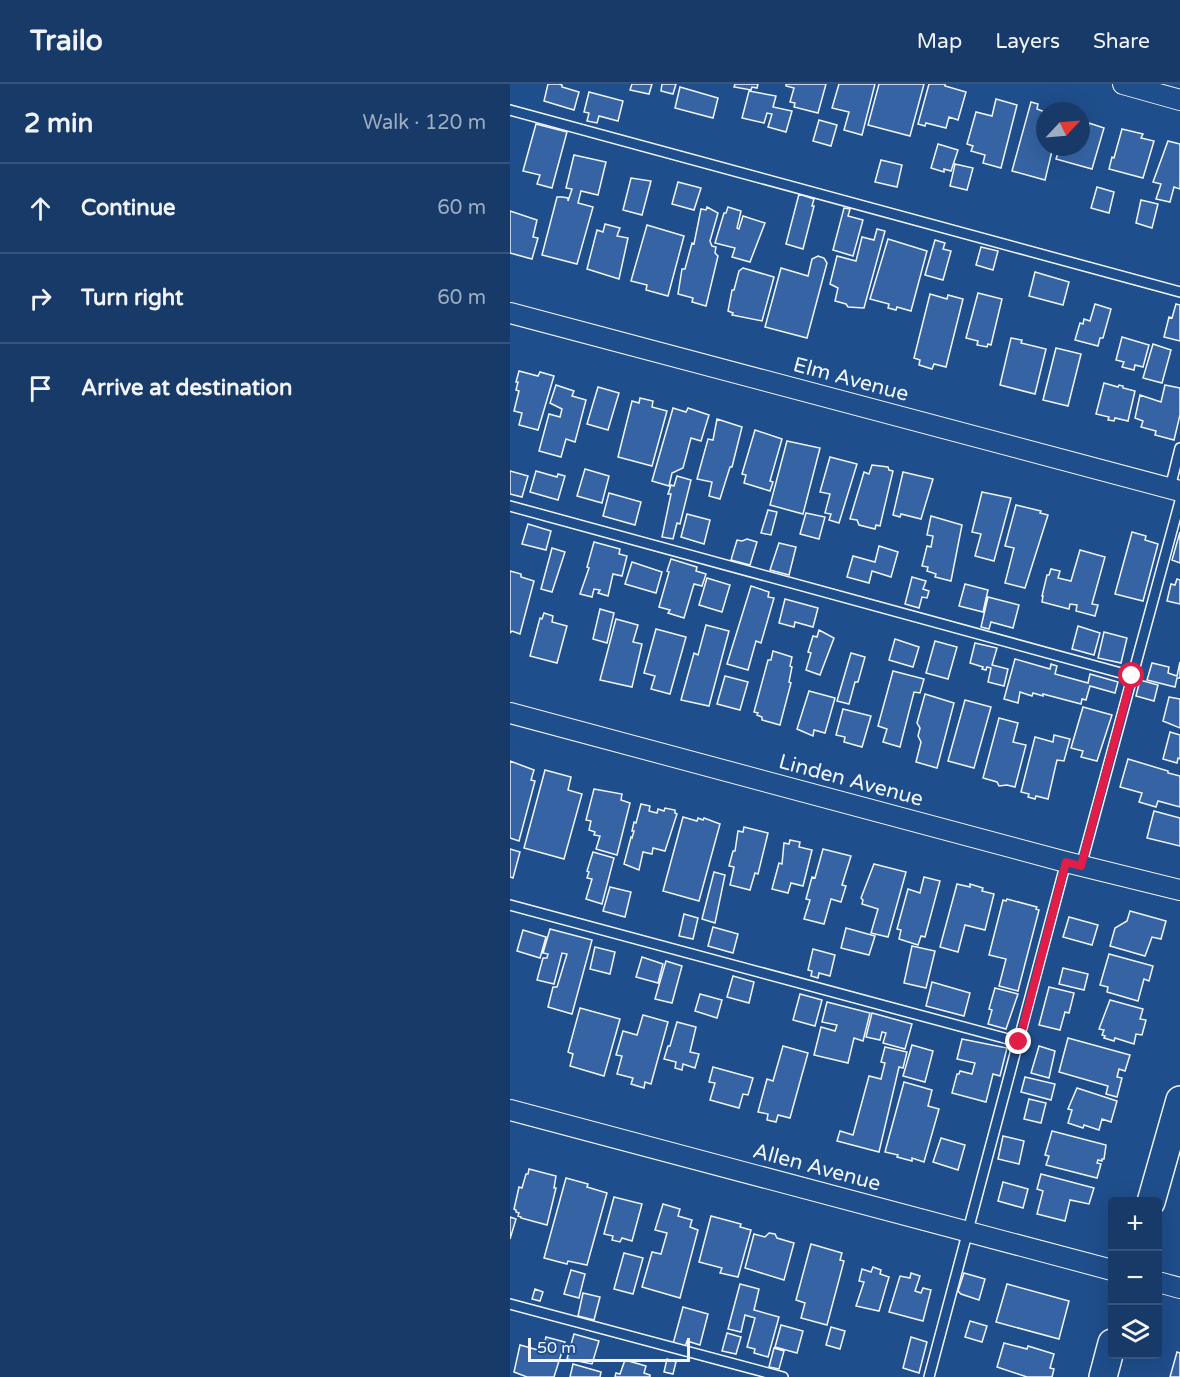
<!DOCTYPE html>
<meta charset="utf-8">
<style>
:root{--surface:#173a69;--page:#244571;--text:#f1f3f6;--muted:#9eadc0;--line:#36547d}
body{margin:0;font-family:"Varela Round",sans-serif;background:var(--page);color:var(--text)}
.controls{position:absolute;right:18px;bottom:18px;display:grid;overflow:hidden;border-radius:6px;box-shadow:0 6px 24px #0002}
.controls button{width:54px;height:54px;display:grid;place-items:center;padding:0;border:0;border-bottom:2px solid var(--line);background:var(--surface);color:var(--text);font:30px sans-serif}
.compass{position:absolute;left:526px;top:18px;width:54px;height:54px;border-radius:50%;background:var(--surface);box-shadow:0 6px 24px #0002;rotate:64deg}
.scale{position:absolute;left:18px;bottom:15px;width:162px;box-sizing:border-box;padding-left:6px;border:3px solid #f2f6ff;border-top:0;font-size:16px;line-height:21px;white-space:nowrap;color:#f2f6ff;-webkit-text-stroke:4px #1f4e8c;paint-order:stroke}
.stop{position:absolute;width:18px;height:18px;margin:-14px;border:4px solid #e11d48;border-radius:50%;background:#fff}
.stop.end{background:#e11d48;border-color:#fff;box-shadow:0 2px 6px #0008}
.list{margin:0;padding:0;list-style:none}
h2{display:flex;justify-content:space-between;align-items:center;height:78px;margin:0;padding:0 24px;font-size:26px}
h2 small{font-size:20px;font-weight:400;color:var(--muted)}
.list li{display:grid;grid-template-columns:39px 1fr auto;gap:18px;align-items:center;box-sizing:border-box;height:90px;padding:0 24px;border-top:2px solid var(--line)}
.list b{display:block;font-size:22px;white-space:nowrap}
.list em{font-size:20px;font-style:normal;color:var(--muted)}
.icon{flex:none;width:33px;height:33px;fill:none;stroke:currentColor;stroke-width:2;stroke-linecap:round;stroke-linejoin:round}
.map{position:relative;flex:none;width:670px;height:1293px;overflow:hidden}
header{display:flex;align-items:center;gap:36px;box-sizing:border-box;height:84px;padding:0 30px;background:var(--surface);border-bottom:2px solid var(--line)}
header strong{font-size:28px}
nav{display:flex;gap:33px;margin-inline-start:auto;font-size:21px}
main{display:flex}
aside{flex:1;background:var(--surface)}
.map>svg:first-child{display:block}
.building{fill:#3563a3;stroke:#f2f6ff;stroke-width:1.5}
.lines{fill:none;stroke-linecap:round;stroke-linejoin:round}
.lane-casing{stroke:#f2f6ff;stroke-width:12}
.street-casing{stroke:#f2f6ff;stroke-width:22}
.secondary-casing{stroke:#f2f6ff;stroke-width:30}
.lane{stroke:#1f4e8c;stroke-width:9}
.street{stroke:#1f4e8c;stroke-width:20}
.secondary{stroke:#1f4e8c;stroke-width:27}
.route{stroke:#e11d48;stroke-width:8}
.labels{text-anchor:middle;stroke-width:4.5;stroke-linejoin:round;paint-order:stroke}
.street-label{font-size:21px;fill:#f2f6ff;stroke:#1f4e8c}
</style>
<header>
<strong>Trailo</strong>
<nav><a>Map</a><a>Layers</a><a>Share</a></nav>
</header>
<main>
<aside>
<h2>2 min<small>Walk · 120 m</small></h2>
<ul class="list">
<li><svg class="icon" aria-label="ahead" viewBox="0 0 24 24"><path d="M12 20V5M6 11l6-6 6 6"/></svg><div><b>Continue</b></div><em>60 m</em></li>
<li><svg class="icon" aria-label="right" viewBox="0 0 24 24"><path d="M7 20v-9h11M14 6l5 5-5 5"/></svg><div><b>Turn right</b></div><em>60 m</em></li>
<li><svg class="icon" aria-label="arrive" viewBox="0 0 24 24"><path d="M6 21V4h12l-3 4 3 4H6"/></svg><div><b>Arrive at destination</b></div></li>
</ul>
</aside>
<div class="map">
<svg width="670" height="1293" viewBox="0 0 670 1293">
<rect width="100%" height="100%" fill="#1f4e8c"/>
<path class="building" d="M38 0H49L52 1V3L69 8 64 26 34 17Z
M122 0H142L139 10 120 6Z
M152 0H166L163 10 151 7Z
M225 0H248L247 4 242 3 241 6 224 3Z
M276 0H316L308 29 284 23 285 19 280 18 284 4 276 2Z
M329 0H365L352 51 334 46 339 28 322 24Z
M369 0H414L400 52 358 41Z
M419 0H435V2L456 8 448 36 439 33 436 44 416 39 415 42 408 40Z
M170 3 208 14 203 34 165 24Z
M239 7 266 12 263 23 282 27 276 48 258 43 262 30 257 29 254 39 232 34Z
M79 8 113 17 108 37 89 32 87 39 77 37 79 29 74 28Z
M486 15 507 21 491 84 473 79 475 71 461 67 463 62 457 60 466 28 482 32Z
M521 18 528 20 527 25 535 28V63H543L535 96 502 87Z
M309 36 327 41 321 62 303 57Z
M579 39 594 44 582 85 546 75 550 63H571V40L579 42Z
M26 40 57 48 42 104 27 100 30 91 13 87Z
M612 45 633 50 631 54 644 57 633 94 599 85 602 73 604 74Z
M658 57 670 60V105L664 103 660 118 646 115 651 100 643 98Z
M428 60 448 66 441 87 434 85V88L421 84Z
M64 71 96 78 88 111 71 107 68 119 83 123 67 180 32 171 47 113H52L58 114V117L62 105 56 104Z
M371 76 392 81 387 103 365 98Z
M445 80 463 84 457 106 440 102Z
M121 94 141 97 132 131 113 126Z
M168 98 191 104 184 126 162 120Z
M587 103 604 108 599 129 581 124Z
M289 110 304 115 302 122H304L293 165 276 160Z
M631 116 648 120 642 144 626 139Z
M197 123 208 129 200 157 202 162 206 163 205 169 208 172 196 222 182 218 183 214 168 210 172 185H175L182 159 184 160 191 125 196 126Z
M218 123 231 127 227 144 229 145 233 132 255 139 240 178 222 173 225 164 205 159 214 129H216Z
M334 124 340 125 338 132 353 136 343 172 323 166Z
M0 127 27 136 23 153 28 154 22 175 0 169Z
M95 140 110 144 107 152 118 154 109 195 77 185 87 146 93 148Z
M137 141 174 152 158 212 136 206 137 201 121 197Z
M367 145 375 147 354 224 338 223 336 220 325 217 328 204 320 200 327 172 346 177 352 153 364 156Z
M378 155 417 167 401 227 387 223 386 226 378 224 379 220 360 215Z
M425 156 435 159 433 165 441 167 433 196 415 191Z
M471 163 488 167 483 186 466 181Z
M308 172 314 174 317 179 297 254 255 243 271 184 298 192 302 175Z
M233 184 264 193 252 237 222 231 223 229 218 227 222 206H224L229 187Z
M525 188 559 198 553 221 519 212Z
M468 209 492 215 481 261 478 260 477 263 467 261 468 257 456 254Z
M420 210 437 215 438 211 453 215 436 283 424 280 422 285 409 281 410 276 404 274Z
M585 220 601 225 593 254H590L588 262 565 256 570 239 573 240 574 235 580 237Z
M666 220 670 221V257L654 253 659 233 662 234Z
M612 253 639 261 633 283 625 281 624 286 612 283 614 278 606 276Z
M501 254 512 256 511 259 536 265 525 310 490 301Z
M643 260 661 266 652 299 633 294Z
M546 264 571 270 558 322 533 316Z
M9 287 28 292 30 288 44 292 28 346 9 341 12 329 4 327 9 307 6 306 8 298H6Z
M594 299 608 303 609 301 613 302V304L625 307 618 337 605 334 604 337 598 336 599 333 586 330Z
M46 301 64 307 62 312 76 316 65 358 56 355 51 373 29 367 39 330 50 333 52 325 40 319Z
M655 301 670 304V331L664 356 645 351 646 347 631 343 633 337 625 334 630 311 651 318Z
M88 303 109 309 98 346 77 340Z
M130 314 143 317 142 323 157 327 142 382 108 373 122 317 129 319Z
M163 324 176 328 178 324 199 331 191 357 181 354 173 384 162 389 159 402 142 397Z
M207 335 232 343 222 383H220L210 415 199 412 202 398 187 395 198 355 203 356Z
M245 346 272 355 260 397 263 398 260 407 234 399 236 391 232 390Z
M277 357 310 364 293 430 260 421Z
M320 373 347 380 329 439 319 436 321 430 315 429 320 410 310 408Z
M362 381 378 383 379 386 383 387 370 442 366 441 365 445 349 441 347 436 340 435 354 388 359 390Z
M75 385 99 392 92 419 67 412Z
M0 387 18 392 12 413 0 410Z
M26 387 47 393 48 390 55 392 48 416 20 408Z
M393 388 423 395 411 435 391 430 390 433 383 431Z
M167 392 181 396 170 440 167 439 163 455 152 453 161 410H158L161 401 164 402Z
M472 408 501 414 484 477 465 472 471 450 462 448Z
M99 409 131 418 125 441 93 432Z
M506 421 531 427 530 429 538 431 515 504 495 499 504 464 495 462Z
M258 426 267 428 261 451 251 449Z
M296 429 315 433 309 455 290 450Z
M177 430 200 436 194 460 171 453Z
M421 432 452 441 441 497 425 493 426 490 417 487 418 483 412 482 417 462 421 463 423 452 417 451Z
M18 440 41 447 36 466 12 460Z
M622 448 636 452 635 456 648 460 633 517 605 510Z
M670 448V479L662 476Z
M237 455 247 458 240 481 221 476 227 456 232 457Z
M84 458 110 465 109 470 117 472 112 492 103 490 98 512 88 509 90 506 84 505 82 513 70 510 79 484 77 483Z
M269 459 286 463 279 491 260 486Z
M369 462 388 468 381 493 362 487 359 499 337 493 343 472 365 478Z
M42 464 55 468 42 508 31 505Z
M570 466 595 473 582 520 588 521 585 532 566 527 567 521 560 520 559 525 532 518 533 512H532L537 491H539L541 485 550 487 548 494 561 497Z
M161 475 187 483 186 487 196 490 192 502 184 500 174 534 158 529 160 526 149 523 159 488 157 487Z
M122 478 152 488 146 509 115 500Z
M0 487 11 490V493L24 497 10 550 2 547 0 549Z
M402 493 416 497 413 505 419 507 417 514 412 513 409 524 395 520Z
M197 494 220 501 212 528 189 521Z
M667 495 670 496V520L657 517 661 500 665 501Z
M455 500 478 506 473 528 449 522Z
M241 502 259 508 258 513 264 514 251 559 246 557 238 586 217 580Z
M478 513 509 521 503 544 481 538 479 545 471 543Z
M275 515 308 524 303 543 285 538 284 543 269 539Z
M90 525 104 529 97 559 83 555Z
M34 529 43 532 42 538 57 542 47 579 20 572 30 534 32 535Z
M106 535 128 541 123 558 132 560 122 603 90 596Z
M196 541 219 547 199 622 171 616 184 569 188 571Z
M568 542 590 549 584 571 562 565Z
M146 545 176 553 160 610 141 605 145 592 134 589Z
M309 546 324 554 310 591 296 586 301 569 298 568 303 552 307 553Z
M594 548 617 554 611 579 588 574Z
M385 555 409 563 403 583 379 576Z
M425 557 447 563 438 595 416 589Z
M465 559 487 564 482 581 498 585 494 602 478 598 481 584 477 583 476 586 472 585 473 583 460 579Z
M263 567 282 573 280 582 282 583 279 598 281 599 270 641 252 636V633L247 631 248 629 244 628 258 576H261Z
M341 569 355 573 348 598H345L339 620 327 617Z
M505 575 540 585 541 580 547 582 545 590 578 599 580 590 608 598 605 609 580 602 576 616 572 615 571 620 533 610V612L523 609 522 612 510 608 508 619 494 615Z
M670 578V594H667L665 603 637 596 642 579 659 583 658 589 667 592Z
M383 587 414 595 410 609 404 608 390 663 373 658 377 645 368 642Z
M215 592 238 598 230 626 207 620Z
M630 596 648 601 644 617 626 612Z
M299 607 325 614 315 649 304 646 303 652 287 645Z
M415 610 444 619 427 684 406 678 411 658 408 652 410 644 407 639Z
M659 613 670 615V644L653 637Z
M455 616 481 623 464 684 438 677Z
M573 623 602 631 587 677 571 673 573 667 561 664Z
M333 625 361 632 352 663 334 658 335 653 326 651Z
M489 634 508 639 503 658 516 661 505 703 497 701 489 702 487 698 473 694Z
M660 648 670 651V675L668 674 667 679 653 675Z
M544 651 560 655 554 677 547 676 538 715 526 712 525 715 518 713 519 710 511 708 525 653 543 658Z
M618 675 658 687V689L670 692V723L648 717 646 723 629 718 632 709 610 703Z
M0 677 24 686 21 696 25 697 9 757 0 754Z
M35 686 61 693 58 706 72 710 54 775 14 764Z
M84 705 112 710 111 716 120 719 107 771 86 765 90 752 84 751 85 748 79 746 81 737 76 736Z
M131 720 140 722 139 727 147 729 148 725 154 727 155 724 165 726V729L167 730 155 767 143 764 142 770 133 768 129 786 114 780 121 753 122 754 124 747H122L124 738 126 739Z
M644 727 670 734V762L637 754Z
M173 733 187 737 188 734 193 736 194 734 210 740 189 817 153 807Z
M234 743 258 749 248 790 245 789 240 806 220 801 224 783 219 782 223 767H225L228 747 233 748Z
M280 756 290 758 289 763 302 766 293 802 281 799 278 809 262 805 269 779 272 780 274 759 279 760Z
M0 765 10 768 3 794 0 793Z
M313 765 341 772 332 801 336 802 331 818 321 815 314 840 294 835 300 816 296 815 302 793 305 794Z
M83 768 104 774 92 820 76 815 82 795 77 794 79 788 77 787Z
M364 780 396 788 378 853 361 849 368 825 352 820 353 816 351 814Z
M204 788 215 791 205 839 192 835Z
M414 793 430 797 415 853 411 852 408 861 389 855 391 846 387 845 398 805 410 809Z
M447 800 460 803V800L473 804 472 807 484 810 475 846 455 841 448 868 430 863Z
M100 803 121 808 115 833 93 827Z
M497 815 527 823 526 825 529 826 508 907 489 902 496 875 479 871 493 816 496 817Z
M620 827 656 837 651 855 642 853 635 872 600 862 605 844 617 837Z
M174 830 188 834 183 855 169 852Z
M559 833 588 841 582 861 553 853Z
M203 843 228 850 223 869 198 862Z
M336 844 365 852 359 871 331 864Z
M40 845 82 856 62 930 38 923 43 903H47L57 870 52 869 44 900 27 896 33 874H37L38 870 33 869Z
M13 846 36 853 30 874 7 867Z
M402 862 425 867 416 904 394 899Z
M85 863 105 868 100 890 80 885Z
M303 865 325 871 320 892 309 889 308 894 301 892 302 887 298 886Z
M599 870 643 882 639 897 634 895 628 917 597 908 598 903 590 901Z
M132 873 153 880 148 899 126 893Z
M156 877 172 882 162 919 145 915Z
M553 884 578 890 574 906 549 900Z
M223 892 244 898 239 919 217 913Z
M422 898 460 909 454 932 416 922Z
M539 903 564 909 559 929 555 928 550 946 529 941Z
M485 904 508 910 496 945 478 940 482 926 479 925Z
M190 910 212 916 207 934 185 927Z
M290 910 312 916 305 942 283 936Z
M600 916 633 925 630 935 636 936 632 951 626 950 624 960 605 954 604 957 594 954 595 952 592 951 594 946 589 945Z
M317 918 360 929 353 957 344 954 338 979 304 971 311 943 325 947 327 941 312 938Z
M70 924 110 935 94 992 60 982 63 970 58 968Z
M362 929 402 940 395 965 373 959 376 949 372 948 370 956 356 953Z
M133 931 158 938 141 1000 135 998 134 1004 121 1000 123 994 107 990 112 972 106 971 113 947 127 951Z
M167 938 186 943 180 968 189 970 185 984 173 980 172 986 165 984 166 978 154 975 158 962H160Z
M558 954 620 971 615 987 609 985 607 993 612 994 607 1013 596 1010 598 1002 549 988Z
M452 955 497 964 490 992 483 990 476 1018 442 1009 447 990H449L450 987 462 990 465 979 447 975Z
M402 961 423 967 415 998 393 992Z
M273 962 298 969 280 1034 268 1031 266 1038 257 1036 258 1030 248 1028 257 995 263 997Z
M529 962 545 967 539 994 521 989Z
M375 963 397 968 393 984 389 983 369 1068 327 1057 330 1047 343 1051 359 992 371 995 375 979 371 978Z
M203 983 243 994 238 1011 233 1010 229 1024 200 1016 205 999 199 998Z
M515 993 545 1000 541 1016 511 1008Z
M394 998 422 1006 418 1022 429 1025 414 1078 402 1074V1077L387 1073 388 1071 375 1068Z
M567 1004 607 1017 601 1038 592 1035 589 1046 574 1041 573 1044 558 1039 562 1026 558 1025Z
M519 1015 536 1019 531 1039 514 1035Z
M542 1047 596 1061 594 1075H592V1077L588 1076 587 1079 591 1080 587 1094 536 1081 539 1072 535 1071Z
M493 1052 514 1057 509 1080 488 1075Z
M431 1054 455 1061 448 1086 423 1078Z
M19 1085 46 1092 44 1104H46L37 1141 11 1134V1133L8 1132 9 1129 6 1128V1126L4 1125 9 1103 12 1104 16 1090H18Z
M531 1090 584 1104 579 1120 560 1116 555 1137 527 1130 533 1107 527 1105Z
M56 1094 78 1100 77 1103 97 1109 77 1181 58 1177 57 1180 34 1174Z
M493 1098 518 1105 513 1124 488 1117Z
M104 1113 132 1120 122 1157 112 1154 110 1158 102 1156 103 1152 94 1150Z
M153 1120 170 1125 168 1132 182 1136 180 1143 188 1146 170 1214 132 1203 142 1168 151 1170 157 1149 145 1146Z
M201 1132 231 1140 230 1143 241 1146 228 1193 210 1189 212 1184 189 1178Z
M0 1133 6 1135 0 1155Z
M259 1149 265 1150 267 1154 284 1159 274 1196 235 1184 244 1150 255 1153Z
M301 1160 332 1169 330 1176 334 1177 317 1241 291 1234 295 1219 286 1216Z
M114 1169 133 1174 123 1210 104 1205Z
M363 1183 371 1186 370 1190 379 1193 369 1227 346 1222 354 1198 349 1197 352 1185 361 1188Z
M61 1186 75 1190 69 1214 54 1210Z
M401 1189 410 1192 405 1207 411 1209 413 1204 421 1206 413 1237 379 1228 390 1192 400 1194Z
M454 1189 475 1195 469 1216 451 1210 448 1207Z
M230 1200 249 1205 244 1226 269 1233 258 1273 244 1269 245 1265 237 1263 245 1234 235 1231 231 1248 218 1245Z
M497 1200 559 1217 549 1255 486 1238Z
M25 1205 33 1208 30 1217 22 1215Z
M73 1209 90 1213 84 1236 68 1232Z
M173 1223 198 1230 190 1261 177 1257 175 1263 163 1260Z
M460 1237 477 1242 472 1258 455 1253Z
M271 1241 293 1247 287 1269 265 1263Z
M321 1243 335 1247 330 1265 316 1261Z
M217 1249 231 1253 226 1270 212 1267Z
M64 1250 89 1257 82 1280 57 1275Z
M36 1253 55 1258 44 1293H17L4 1288 10 1261 28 1266 29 1261 34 1262Z
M401 1253 417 1258 409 1289 393 1284Z
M494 1259 517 1265 518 1262 544 1270 540 1284 544 1285 542 1293H517L487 1283Z
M264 1264 274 1267 269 1285 259 1283Z
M667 1268 670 1269V1293H660Z
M157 1275 166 1278 163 1290 154 1288Z
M115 1276 136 1282 134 1289 140 1291V1293H105L106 1289 110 1290Z
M63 1280 91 1288 90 1293H60Z"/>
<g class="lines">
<g class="lane-casing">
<path id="lane" d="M0 26 670 208
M660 404 670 364
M0 422 622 592
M571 782 670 417
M0 821 509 958
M0 1220 273 1293
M419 1293 556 778"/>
</g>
<g class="street-casing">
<path id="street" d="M613 0 670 16
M0 229 670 407
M0 629 556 778 670 806
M0 1026 602 1186
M648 1198 670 1204"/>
</g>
<g class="secondary-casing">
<path id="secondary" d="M641 1118 670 1016
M593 1293 602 1259"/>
</g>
<use href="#lane" class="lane"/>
<use href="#street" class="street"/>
<use href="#secondary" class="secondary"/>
</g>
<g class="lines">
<path class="route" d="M509 958 556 778 571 782 622 592"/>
</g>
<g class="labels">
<g class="street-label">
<text transform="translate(341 295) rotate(15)" y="7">Elm Avenue</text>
<text transform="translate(341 696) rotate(15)" y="7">Linden Avenue</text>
<text transform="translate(307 1083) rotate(15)" y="7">Allen Avenue</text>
</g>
</g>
</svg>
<div class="controls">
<button>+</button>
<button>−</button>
<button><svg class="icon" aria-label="layers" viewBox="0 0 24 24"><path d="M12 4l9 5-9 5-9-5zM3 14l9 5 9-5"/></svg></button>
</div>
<svg class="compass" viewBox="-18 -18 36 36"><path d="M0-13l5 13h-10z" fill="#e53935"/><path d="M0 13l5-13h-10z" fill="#9eadc0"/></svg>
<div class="scale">50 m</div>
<div class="stop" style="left:622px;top:592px"></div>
<div class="stop end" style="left:509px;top:958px"></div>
</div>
</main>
